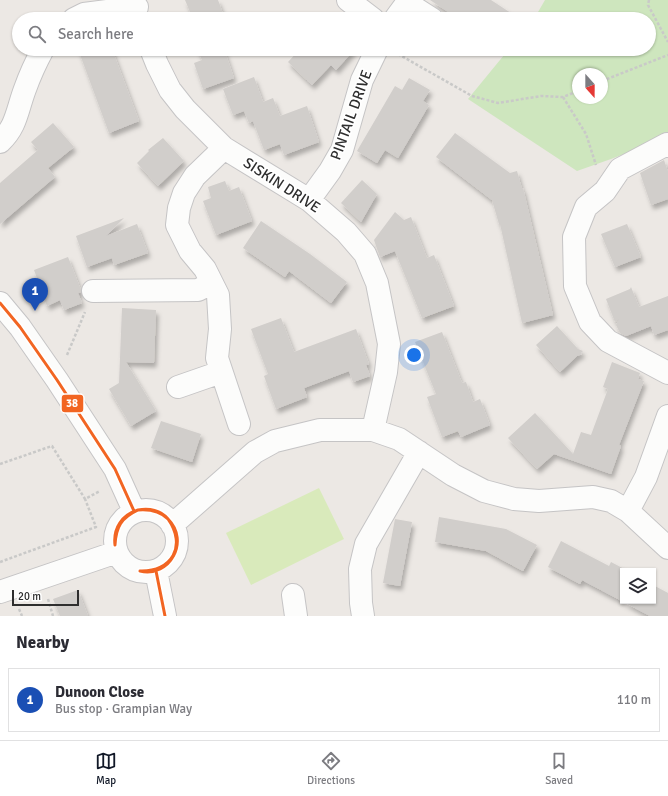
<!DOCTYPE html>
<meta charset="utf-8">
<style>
:root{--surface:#fff;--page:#f2f2f3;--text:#2b2b33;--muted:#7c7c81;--line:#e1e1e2;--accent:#111827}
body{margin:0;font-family:Signika,sans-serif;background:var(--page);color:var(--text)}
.controls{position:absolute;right:12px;bottom:12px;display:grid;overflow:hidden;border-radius:0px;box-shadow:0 1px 3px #0004}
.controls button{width:36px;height:36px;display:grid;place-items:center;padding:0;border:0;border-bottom:1px solid var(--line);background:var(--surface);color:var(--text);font:20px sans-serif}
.compass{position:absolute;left:572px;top:68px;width:36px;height:36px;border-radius:50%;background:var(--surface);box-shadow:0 1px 3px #0004;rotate:159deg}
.scale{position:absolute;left:12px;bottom:10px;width:67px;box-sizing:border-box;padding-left:4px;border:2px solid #2e2e2e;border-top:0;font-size:11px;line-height:14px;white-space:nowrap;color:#2e2e2e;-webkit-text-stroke:3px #fff;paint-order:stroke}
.you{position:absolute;left:414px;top:355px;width:14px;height:14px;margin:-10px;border:3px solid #fff;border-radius:50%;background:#1a73e8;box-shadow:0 0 0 6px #1a73e833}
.badge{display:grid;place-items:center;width:26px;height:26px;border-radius:50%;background:var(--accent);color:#fff;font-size:13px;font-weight:700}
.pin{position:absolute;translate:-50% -33px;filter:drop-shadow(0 1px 2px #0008)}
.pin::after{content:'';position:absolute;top:21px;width:14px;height:12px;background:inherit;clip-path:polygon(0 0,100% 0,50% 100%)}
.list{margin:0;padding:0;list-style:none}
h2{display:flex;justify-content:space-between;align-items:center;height:52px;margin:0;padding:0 16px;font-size:17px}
h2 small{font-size:13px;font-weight:400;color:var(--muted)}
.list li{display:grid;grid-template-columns:26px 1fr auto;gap:12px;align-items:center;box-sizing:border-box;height:64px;margin:0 8px 8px;padding:0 8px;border:1px solid var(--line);border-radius:0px}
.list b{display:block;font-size:15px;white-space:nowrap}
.list p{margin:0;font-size:13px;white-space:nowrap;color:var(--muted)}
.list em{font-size:13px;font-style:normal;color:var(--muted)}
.icon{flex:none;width:22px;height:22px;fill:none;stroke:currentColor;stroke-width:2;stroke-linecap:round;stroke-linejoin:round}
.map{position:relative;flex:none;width:668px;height:616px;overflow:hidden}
.search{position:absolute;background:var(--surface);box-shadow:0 1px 3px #0004;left:12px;right:12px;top:12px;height:44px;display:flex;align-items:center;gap:10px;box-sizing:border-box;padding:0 14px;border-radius:22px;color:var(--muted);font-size:15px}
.sheet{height:124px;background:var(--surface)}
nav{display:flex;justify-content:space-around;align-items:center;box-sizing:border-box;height:56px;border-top:1px solid var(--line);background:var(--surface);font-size:11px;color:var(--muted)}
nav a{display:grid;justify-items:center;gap:2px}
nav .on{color:var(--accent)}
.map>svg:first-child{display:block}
.green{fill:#cee6be;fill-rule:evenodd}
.pitch{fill:#d9eabb}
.building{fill:#d1cecb;filter:url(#shadow)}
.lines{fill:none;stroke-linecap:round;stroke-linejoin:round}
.minor-casing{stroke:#c5c4c5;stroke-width:24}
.path{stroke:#c9c9c8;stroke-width:2.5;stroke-dasharray:3 2;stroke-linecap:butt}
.minor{stroke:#fcfcfb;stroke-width:22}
.bus-1-casing{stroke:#fff;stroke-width:6}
.bus-1{stroke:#f26522;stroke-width:3}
.labels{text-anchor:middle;stroke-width:3.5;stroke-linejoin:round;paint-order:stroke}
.street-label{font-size:15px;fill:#2e2e2e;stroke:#fff}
.line-badge{stroke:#fff;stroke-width:1.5}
.badge-label{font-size:11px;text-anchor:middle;font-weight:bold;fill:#fff}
</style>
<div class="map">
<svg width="668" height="616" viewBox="0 0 668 616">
<defs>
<filter id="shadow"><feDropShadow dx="2.5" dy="4.5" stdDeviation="2" flood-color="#0004"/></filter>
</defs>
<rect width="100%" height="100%" fill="#ece8e4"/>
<path class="green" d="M545 0H668V137L611 159 577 171 468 99 509 49H649V19H534ZM578 74H602V98H578Z"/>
<path class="pitch" d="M319 488 344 539 251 585 226 533Z"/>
<path class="building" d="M185 0H218L225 19H193Z
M430 0H491L520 19H459Z
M78 49H112L139 121 109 133Z
M197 49H224L234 78 203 89 194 63 202 60Z
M300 49H355L336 70 331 65 312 85 288 62Z
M254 77 263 102 273 98 280 116 307 106 319 142 284 155 280 144 264 150 253 121 249 123 244 111 233 115 223 89Z
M409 78 430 90 423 101 429 105 398 158 385 150 377 163 357 151 395 86 402 90Z
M53 123 74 147 48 168 55 177 0 224V183L38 150 31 142Z
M455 133 510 173 517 171 522 189 523 188 553 315 522 323 500 224H499L492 200 436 157Z
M163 138 184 161 158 186 137 163 149 151 148 150Z
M664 160 668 172V199L651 205 640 173Z
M362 180 377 194 361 222 341 203Z
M225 181 229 191 239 187 252 221 216 235 203 201 211 198 208 187Z
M395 212 404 220 411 217 427 258 434 255 454 306 422 318 395 251 380 257 374 240Z
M124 218 106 236 137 224 148 253 114 265 112 258 87 267 76 236Z
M261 221 310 254 347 282 331 303 289 271 285 277 243 248Z
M627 224 641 257 615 267 601 234Z
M68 257 81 290V292L78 293 82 303 64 310 60 300 47 306 34 270Z
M631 287 639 307 668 296V330L654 335 651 326 626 336 620 333 616 325 619 319 615 322 606 299 630 289Z
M122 308 156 310 154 363 126 362 156 411 131 426 109 389 119 383Z
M281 318 294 352 356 329 369 364 366 365 370 376 353 382 349 371 304 388 307 397 276 409 264 376 268 374 251 329Z
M557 326 578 349 583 351 581 353 582 354 577 356 560 372 536 345Z
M442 332 462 383 466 382 473 402 480 399 490 425 461 437 458 431 442 437 427 397 436 394 415 342Z
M612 362 640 373 638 379 644 381 619 445 621 446 611 474 554 454 537 469 508 438 535 413 573 454 581 432 591 435 608 389 603 387Z
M161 421 201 434 192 462 151 448Z
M439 517 506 529 537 545 523 571 486 551 435 542Z
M395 519 412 522 400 586 383 583Z
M561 541 609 566 611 562 628 571H623V601H653V585L668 593V616H650L582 580 580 584 548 567Z
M78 590 88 616H60L53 599Z"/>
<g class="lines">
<g class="minor-casing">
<path id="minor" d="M348 0 373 19
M407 3 432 19
M74 19 84 14 137 7
M395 19 409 0
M151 49 157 64 170 90 185 109 224 148 309 200 346 232 365 254 377 283 389 344 386 372 373 430
M0 142C17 126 17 110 25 89 30 75 36 62 43 49
M668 146 667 144 620 169 605 191 586 207 574 237 575 286 590 322 608 341 668 373
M224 148 195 176 184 193 179 208 177 225 190 251 205 269 218 295 220 329 217 358 239 424
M309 200 330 171 342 150 362 80 377 49
M93 291 198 290 212 283
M0 303 20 327 57 380 115 469 134 511
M178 387 221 372
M115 541a31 31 0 1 1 62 0a31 31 0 1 1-62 0Z
M628 511 646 477 668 416
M172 525 255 452 275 441 320 430H373L399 439 453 475 484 491 514 499 539 501 593 497 611 501 628 511 668 548
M156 571 165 616
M0 592 117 552
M293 595 296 616
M363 616 361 603 360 569 366 544 419 452"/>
</g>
<path class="path" d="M649 0 648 5 668 42
M398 54 472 96 498 103 541 96 563 97 578 91
M602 81 668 55
M563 97 586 134 596 165
M67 355 85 312
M0 464 52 446 85 499 100 491
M0 562 96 527 85 499
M48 599 53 616
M19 609 22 616"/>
<use href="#minor" class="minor"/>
<g class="bus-1-casing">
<path id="bus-1" d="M0 303 20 327 57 380 115 469 134 511
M138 510C149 508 161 510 168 519
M138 510C150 509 160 511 168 519
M115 545C113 528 122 515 138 510
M115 545C116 527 121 518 138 510
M140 571C172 572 187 546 168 519
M140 571C170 578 190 541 168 519
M156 571 165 616"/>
</g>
<use href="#bus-1" class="bus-1"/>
</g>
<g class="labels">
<g class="street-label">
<text transform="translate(351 115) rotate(-70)" y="5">PINTAIL DRIVE</text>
<text transform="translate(282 185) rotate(33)" y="5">SISKIN DRIVE</text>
</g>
</g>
<rect class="line-badge" x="61" y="394" width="23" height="19" rx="4" fill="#f26522"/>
<g class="badge-label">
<text x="72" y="407">38</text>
</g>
</svg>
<div class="controls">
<button><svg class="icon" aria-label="layers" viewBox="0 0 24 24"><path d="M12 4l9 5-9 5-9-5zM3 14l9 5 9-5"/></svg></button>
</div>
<svg class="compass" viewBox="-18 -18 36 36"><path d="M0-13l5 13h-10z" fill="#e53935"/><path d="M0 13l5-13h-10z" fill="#7c7c81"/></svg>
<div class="scale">20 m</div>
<div class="you"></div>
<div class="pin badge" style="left:35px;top:311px;background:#1a4fb4">1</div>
<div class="search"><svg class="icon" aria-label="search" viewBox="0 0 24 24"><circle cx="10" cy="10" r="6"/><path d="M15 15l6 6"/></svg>Search here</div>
</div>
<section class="sheet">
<h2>Nearby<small></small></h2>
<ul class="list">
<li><span class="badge" style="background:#1a4fb4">1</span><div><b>Dunoon Close</b><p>Bus stop · Grampian Way</p></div><em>110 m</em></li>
</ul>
</section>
<nav>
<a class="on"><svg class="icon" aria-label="map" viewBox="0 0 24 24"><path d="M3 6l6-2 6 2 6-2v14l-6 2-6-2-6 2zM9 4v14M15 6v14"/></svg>Map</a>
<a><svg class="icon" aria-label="directions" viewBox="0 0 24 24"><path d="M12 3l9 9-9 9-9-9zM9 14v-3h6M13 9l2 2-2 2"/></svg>Directions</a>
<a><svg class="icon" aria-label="saved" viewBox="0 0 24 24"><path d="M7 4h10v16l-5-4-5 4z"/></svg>Saved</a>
</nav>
